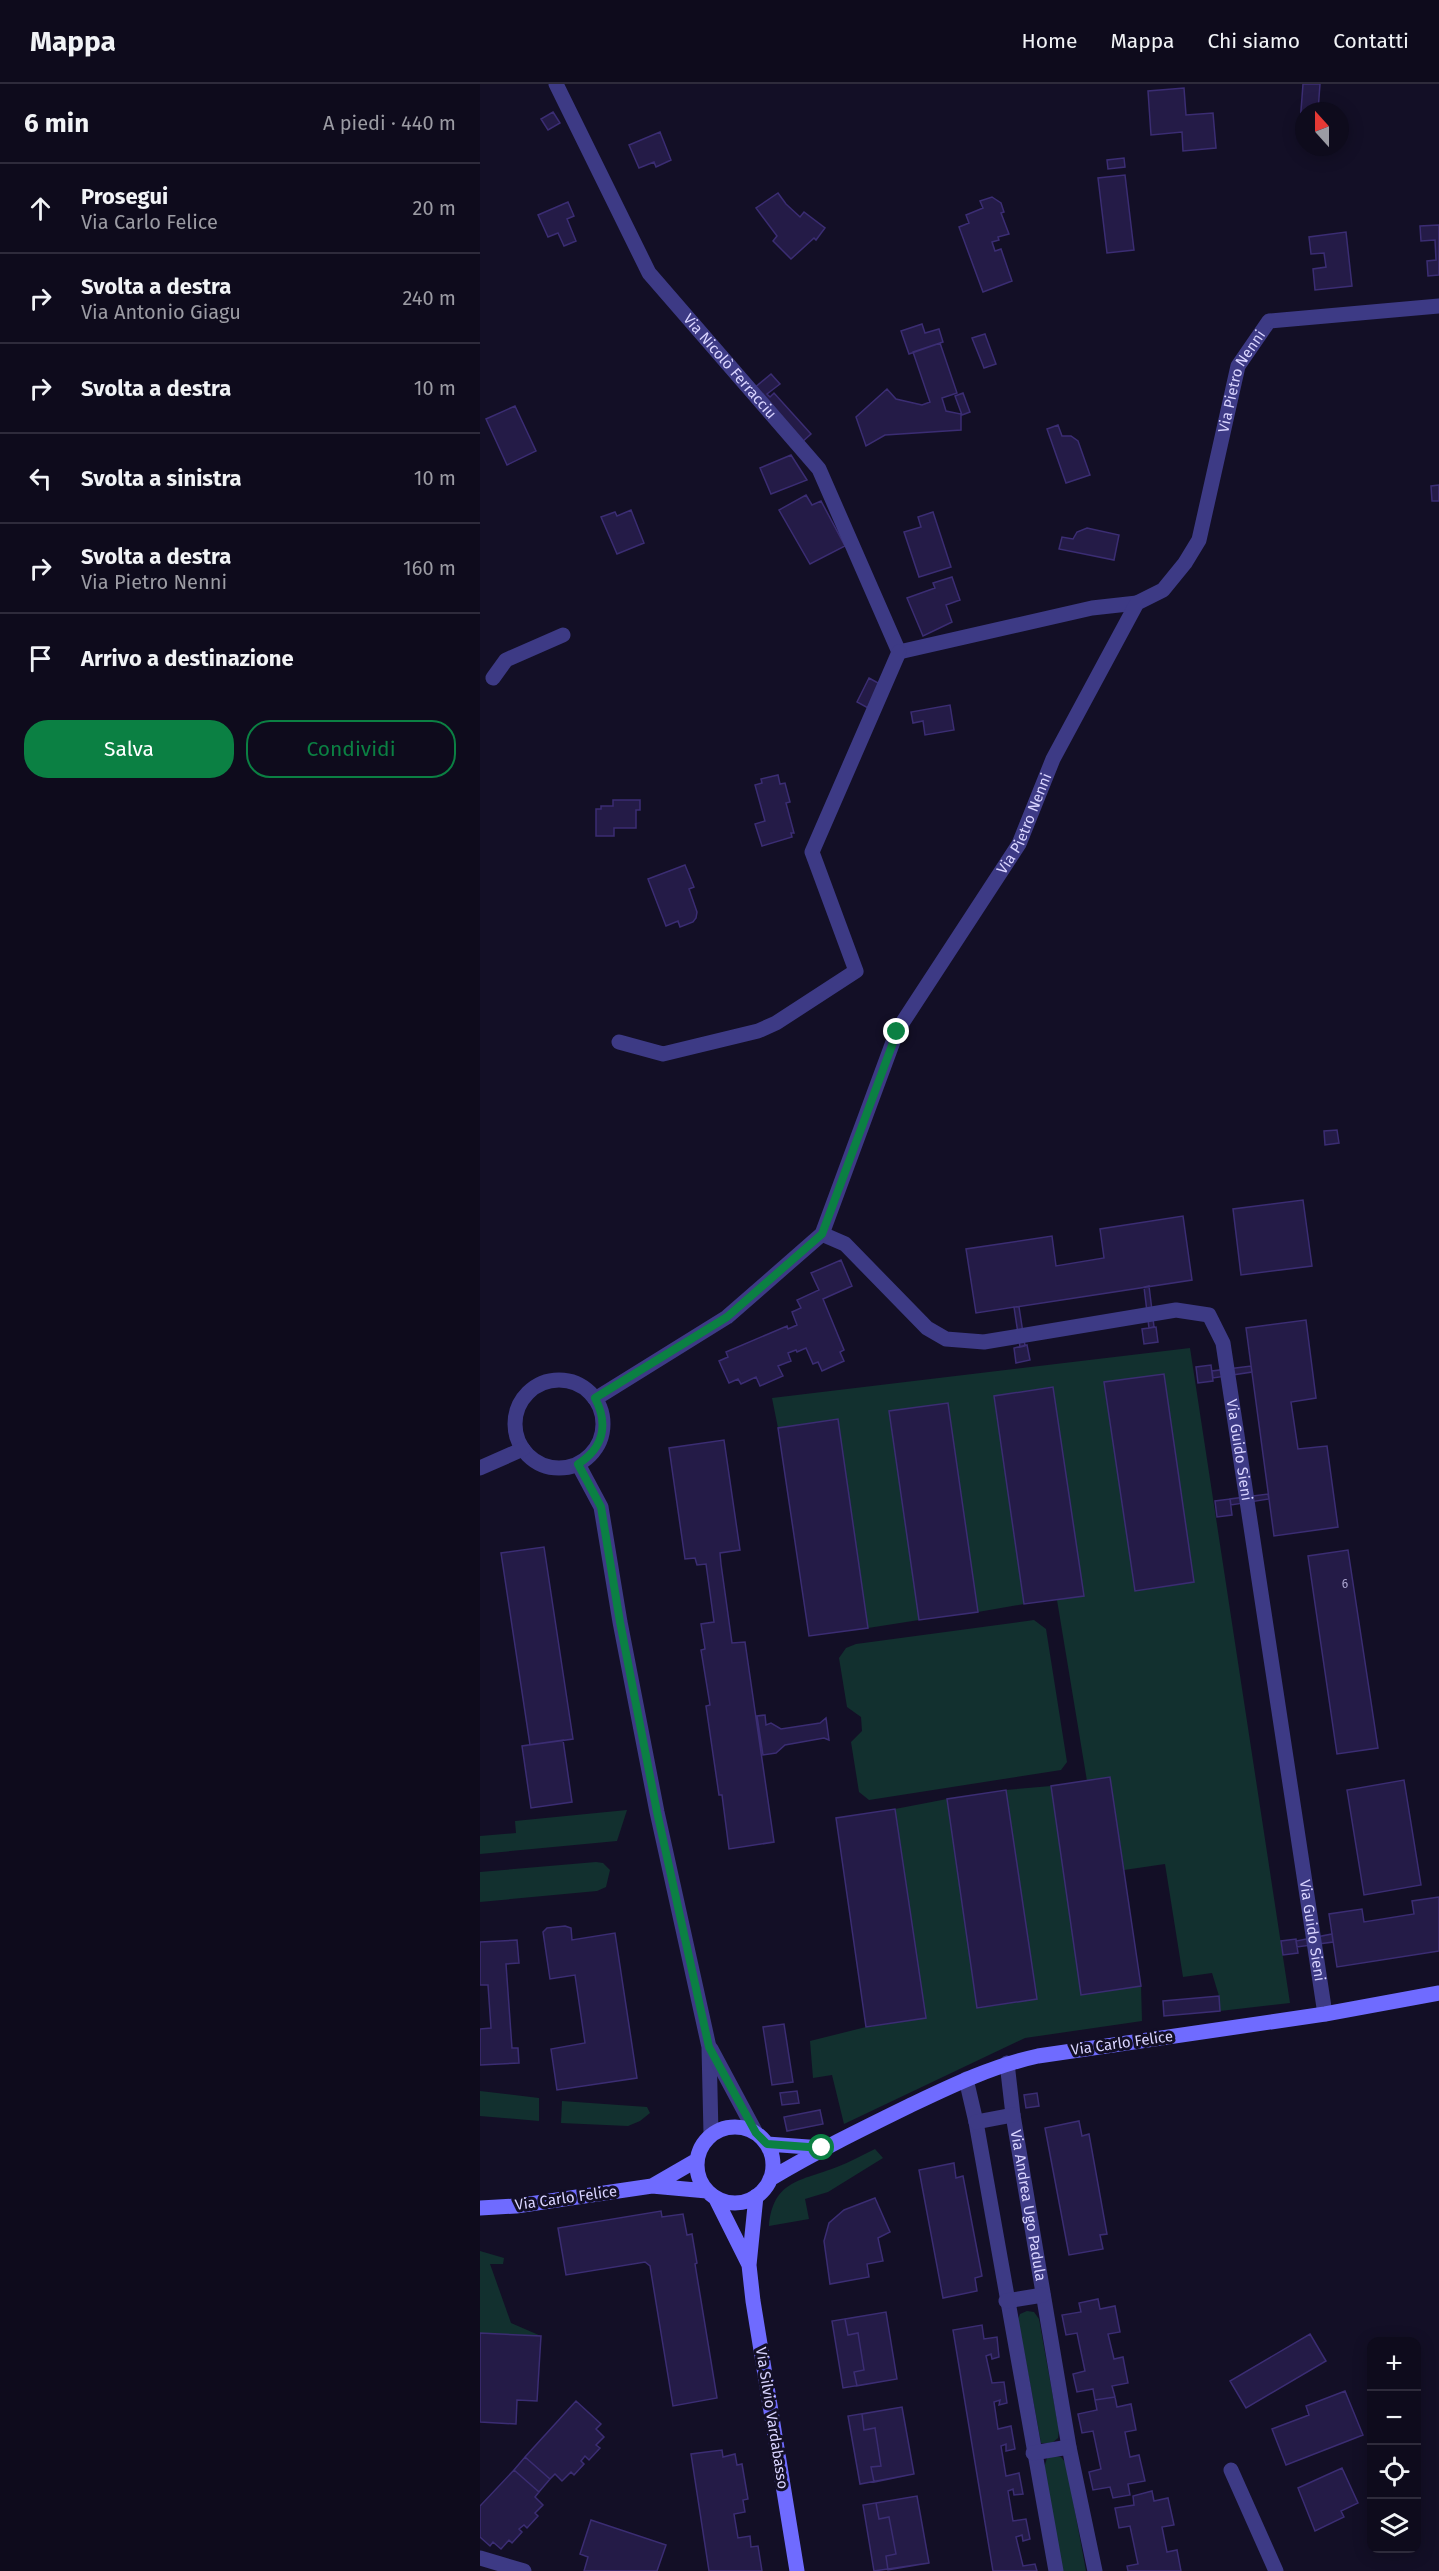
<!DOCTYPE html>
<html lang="it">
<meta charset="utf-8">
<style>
:root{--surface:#0e0b1c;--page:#1c1929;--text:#f1f3f6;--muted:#9b9ba3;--line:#2e2b3b;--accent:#0b8043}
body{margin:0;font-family:"Fira Sans",sans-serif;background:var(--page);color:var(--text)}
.controls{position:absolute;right:18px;bottom:18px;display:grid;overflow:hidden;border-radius:12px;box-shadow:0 3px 15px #0003}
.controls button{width:54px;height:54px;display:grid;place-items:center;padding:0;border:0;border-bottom:2px solid var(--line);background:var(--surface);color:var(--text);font:30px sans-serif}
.compass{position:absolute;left:815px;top:18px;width:54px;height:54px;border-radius:50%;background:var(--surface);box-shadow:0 3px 15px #0003;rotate:339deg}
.stop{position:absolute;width:18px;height:18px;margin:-14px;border:4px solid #0b8043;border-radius:50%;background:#fff}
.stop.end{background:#0b8043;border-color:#fff;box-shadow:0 2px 6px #0008}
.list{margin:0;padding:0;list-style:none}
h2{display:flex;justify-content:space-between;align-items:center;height:78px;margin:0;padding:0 24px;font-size:26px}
h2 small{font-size:20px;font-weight:400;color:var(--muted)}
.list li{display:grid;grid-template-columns:39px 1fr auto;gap:18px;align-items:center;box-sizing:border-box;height:90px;padding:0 24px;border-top:2px solid var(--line)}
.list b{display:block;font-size:22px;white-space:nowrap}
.list p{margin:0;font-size:20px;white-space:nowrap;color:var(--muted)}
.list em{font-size:20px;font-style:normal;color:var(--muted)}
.actions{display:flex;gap:12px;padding:18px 24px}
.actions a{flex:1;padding:14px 0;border:2px solid var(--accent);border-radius:24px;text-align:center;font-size:21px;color:var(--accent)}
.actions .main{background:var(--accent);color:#fff}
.icon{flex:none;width:33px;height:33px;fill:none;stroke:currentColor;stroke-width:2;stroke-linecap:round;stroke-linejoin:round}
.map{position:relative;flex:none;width:959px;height:2487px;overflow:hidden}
header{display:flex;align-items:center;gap:36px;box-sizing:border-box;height:84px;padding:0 30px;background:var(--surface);border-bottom:2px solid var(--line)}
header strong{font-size:28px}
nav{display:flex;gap:33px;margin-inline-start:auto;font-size:21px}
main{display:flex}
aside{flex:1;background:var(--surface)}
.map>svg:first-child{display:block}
.green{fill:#12302f;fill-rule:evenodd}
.building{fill:#241b47;stroke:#3b2d73;stroke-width:1.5}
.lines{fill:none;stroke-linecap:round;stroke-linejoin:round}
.minor{stroke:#3d3a85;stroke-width:15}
.secondary{stroke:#6f6bff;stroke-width:15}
.route{stroke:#0b8043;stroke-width:8}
.labels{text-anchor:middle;stroke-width:6;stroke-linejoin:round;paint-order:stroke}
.number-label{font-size:12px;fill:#aca6d1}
.street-label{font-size:15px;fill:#d9d4ff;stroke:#130f26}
</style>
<header>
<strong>Mappa</strong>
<nav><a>Home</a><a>Mappa</a><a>Chi siamo</a><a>Contatti</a></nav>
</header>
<main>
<aside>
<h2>6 min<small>A piedi · 440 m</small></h2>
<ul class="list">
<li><svg class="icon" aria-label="ahead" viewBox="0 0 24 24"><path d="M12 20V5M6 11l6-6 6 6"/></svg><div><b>Prosegui</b><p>Via Carlo Felice</p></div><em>20 m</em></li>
<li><svg class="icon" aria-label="right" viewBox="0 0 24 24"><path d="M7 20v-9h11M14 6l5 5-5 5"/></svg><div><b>Svolta a destra</b><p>Via Antonio Giagu</p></div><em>240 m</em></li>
<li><svg class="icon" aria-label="right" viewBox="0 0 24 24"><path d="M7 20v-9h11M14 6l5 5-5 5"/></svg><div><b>Svolta a destra</b></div><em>10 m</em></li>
<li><svg class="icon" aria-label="left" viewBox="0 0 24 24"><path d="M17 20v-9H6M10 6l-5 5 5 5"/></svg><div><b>Svolta a sinistra</b></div><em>10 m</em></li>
<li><svg class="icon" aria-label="right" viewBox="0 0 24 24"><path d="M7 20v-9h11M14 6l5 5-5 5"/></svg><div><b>Svolta a destra</b><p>Via Pietro Nenni</p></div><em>160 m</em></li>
<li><svg class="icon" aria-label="arrive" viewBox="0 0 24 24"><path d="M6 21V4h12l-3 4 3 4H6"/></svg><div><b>Arrivo a destinazione</b></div></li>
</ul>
<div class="actions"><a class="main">Salva</a><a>Condividi</a></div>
</aside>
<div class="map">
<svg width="959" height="2487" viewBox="0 0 959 2487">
<rect width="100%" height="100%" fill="#130f26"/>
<path class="green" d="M710 1264 810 1919 740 1927 739 1912 732 1889 703 1893 685 1780 644 1786 630 1693 607 1697 577 1516 603 1511 573 1303 514 1312 544 1520 498 1528 468 1319 409 1328 439 1536 388 1544 358 1335 298 1344 292 1314ZM684 1290 714 1498 655 1507 624 1299Z
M554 1536 566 1545 587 1678 581 1686 389 1716 379 1708 371 1658 382 1647 381 1633 367 1623 359 1574 366 1564 376 1560Z
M571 1702 601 1910 661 1902 662 1937 545 1954 364 2040 352 1991 333 1994 330 1957 386 1943 446 1934 415 1725 467 1715 497 1924 557 1915 526 1706Z
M147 1726 137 1757 0 1770V1752L36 1749 35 1737Z
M116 1778 123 1779 130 1786 126 1803 117 1807 0 1818V1788Z
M0 2007 59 2014V2037L0 2032Z
M82 2017 167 2023 170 2029 160 2037 148 2042 81 2039Z
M395 2065 403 2074 348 2108 325 2115 329 2135 289 2142C293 2096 321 2097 357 2083 370 2078 382 2071 395 2065Z
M0 2167 24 2174 23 2180H10L31 2239 61 2252 0 2249Z
M547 2227 554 2228 559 2235 579 2346 578 2354 572 2359H561L538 2235 540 2230Z
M574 2372 581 2373 586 2379 606 2487H581L563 2387 567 2374Z"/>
<path class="building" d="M823 0H840L838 27H824V40H820Z
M704 4 706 31 733 29 736 64 703 67 702 48 671 51 668 7Z
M73 28 80 39 68 46 61 35Z
M180 48 191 76 176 83 174 78 159 84 149 61Z
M644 74 645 83 628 85 627 76Z
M645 91 654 166 627 169 618 94Z
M298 109 306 120 320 133 324 128 345 144 336 156 334 154 311 175 293 157 297 152 276 124Z
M512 113 521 119 524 128 521 129 529 150 518 153 519 156 512 158 515 167 521 165 532 197 503 208 479 143 489 139 486 131 503 124 500 117Z
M88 118 94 132 87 135 96 157 84 162 78 149 68 153 58 131Z
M959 141V191L948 192 947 177 956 176 955 156 941 157 940 142Z
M866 148 872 202 835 206 833 185 846 183 844 169 831 170 829 153Z
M442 240 445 249 459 245 463 258 429 270 421 247Z
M505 250 516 280 504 284 492 254Z
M460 259 477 309 462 314 466 327 481 330V346L405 351 386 362 376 333 407 305 416 315 442 321 450 318 433 268Z
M291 290 300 300 287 310 290 313 294 309 331 350 321 359 273 305Z
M483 309 490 328 482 331 475 312Z
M35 322 56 367 27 381 6 335Z
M578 341 582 352H591L598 357 610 391 586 399 567 345Z
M311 371 327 396 291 410 280 384Z
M959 401V417H952L951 402Z
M326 411 332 421 341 417 365 462 330 480 299 426Z
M151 426 164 459 137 470 121 433 135 428 137 432Z
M453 428 471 483 439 493 424 448 441 443 438 433Z
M607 444 639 451 634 476 579 465 582 453 593 455 597 448Z
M472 493 480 516 466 521 472 538 443 552 427 514 455 504 453 499Z
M389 594 400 600 388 624 377 618Z
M470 621 474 646 445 651 443 637 433 639 431 628Z
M298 691 300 700 305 699 310 718 306 719 314 749H311L312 753 282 762 275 740 285 737 275 701 282 699 281 695Z
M133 716H160V726H156V744H134V752H116V725H121V722H133Z
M205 781 214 803 209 805 217 828 216 834 213 838 200 843 198 837 186 842 168 795Z
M857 1046 859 1059 845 1061 844 1047Z
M823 1116 832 1182 761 1191 753 1125Z
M703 1132 712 1196 496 1229 486 1165 572 1152 576 1182 624 1174 620 1145Z
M361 1176 372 1202 343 1215 364 1266 360 1268 364 1277 342 1287 338 1278 333 1280 326 1264 317 1268 316 1266 308 1269 311 1277 298 1282 303 1292 280 1302 276 1293 261 1300 258 1295 249 1299 239 1277 248 1273 246 1268 307 1242 308 1245 317 1241 312 1228 321 1224 317 1216 339 1206 331 1189Z
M669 1202 674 1243 669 1244 664 1203Z
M534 1223H539L545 1262 540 1263Z
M826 1236 836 1314 811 1318 818 1365 847 1362 858 1443 794 1452 766 1244Z
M676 1243 678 1258 664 1260 662 1245Z
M547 1261 550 1276 536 1279 534 1264Z
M731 1281 733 1297 718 1299 716 1283Z
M771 1282 772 1288 733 1294 732 1287Z
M684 1290 714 1498 655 1507 624 1298Z
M573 1303 604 1512 544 1520 514 1312Z
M468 1319 498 1528 439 1536 409 1327Z
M358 1335 388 1544 329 1552 298 1344Z
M244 1356 260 1466 240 1469 241 1480 252 1559 265 1558 294 1758 249 1765 242 1711H239L226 1622 230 1621 221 1566 225 1565 221 1540 234 1538 226 1480 217 1481 215 1474 205 1475 189 1364Z
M788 1410 789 1415 751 1421 750 1415Z
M750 1415 752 1431 737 1433 735 1417Z
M64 1463 93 1655 50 1661 21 1469Z
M868 1466 898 1664 857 1670 828 1472Z
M285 1631 286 1641 291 1639 301 1645 340 1639 346 1634 349 1656 344 1654 305 1661 296 1669 283 1671 277 1632Z
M83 1656 92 1718 51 1724 42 1662Z
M630 1693 661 1902 601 1911 571 1702Z
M924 1696 941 1801 884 1811 867 1706Z
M526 1706 557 1915 497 1924 467 1715Z
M415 1725 446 1934 386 1943 356 1734Z
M959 1813V1867L857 1883 849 1830 882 1825 884 1838 934 1830 932 1817Z
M85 1842 91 1844 92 1856 135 1849 157 1994 77 2006 71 1965 105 1959 95 1891 70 1895 63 1848 67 1844Z
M852 1850 853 1858 817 1863 816 1857Z
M816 1855 818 1869 803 1871 801 1857Z
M37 1856 39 1879 26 1880 32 1964H38L39 1979 0 1981V1945L11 1944 8 1901H0V1858Z
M739 1912 740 1927 684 1932 683 1917Z
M304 1940 313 1998 292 2001 283 1943Z
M317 2007 319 2019 302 2021 300 2009Z
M557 2009 559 2022 546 2024 544 2011Z
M340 2026 343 2040 307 2047 304 2033Z
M599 2037 602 2052 609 2050 627 2150 620 2151 623 2165 589 2171 565 2044Z
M474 2079 476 2094 483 2092 502 2192 495 2194 497 2207 463 2214 439 2086Z
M395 2114 410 2148 398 2154 403 2177 387 2180 389 2193 350 2200 344 2157 349 2139 364 2126Z
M181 2127 182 2133 203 2130 207 2151 212 2150 217 2179 215 2180 237 2314 193 2322 170 2182 165 2178 86 2191 78 2144Z
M618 2215 620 2225 635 2222 640 2248 628 2250 634 2275 643 2273 648 2299 632 2302 635 2313 615 2316 613 2305 597 2308 593 2290 605 2287 597 2249 586 2251 582 2231 601 2228 599 2219Z
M406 2228 417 2295 363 2304 352 2237Z
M406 2228 417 2295 377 2302 374 2288 384 2286 378 2249 368 2251 365 2235Z
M502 2241 504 2255 517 2253 519 2273 512 2275 511 2270 506 2272 512 2299 524 2298 527 2319 519 2321 520 2316 514 2318 518 2345 531 2342 535 2365 526 2367V2360L521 2362 526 2392 539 2389 543 2410 534 2411 533 2405 528 2407 533 2437 546 2435 550 2455 543 2457 542 2451 536 2453 543 2482 555 2480 557 2487H513L473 2246Z
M0 2249 61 2252 57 2317 37 2316 36 2340 0 2338Z
M830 2250 846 2277 766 2324 750 2297Z
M865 2307 883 2351 806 2381 792 2345 829 2331 826 2322Z
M635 2313 637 2323 651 2320 656 2346 645 2348 650 2373 659 2371 665 2397 648 2400 650 2411 633 2414 630 2403 613 2406 609 2388 621 2385 613 2347 602 2349 598 2330 617 2326 615 2316Z
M96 2317 121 2340 116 2345 124 2353 116 2361 120 2364 109 2376 105 2372 101 2377 104 2380 94 2391 91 2388 82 2397 75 2390 70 2395 45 2373Z
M422 2323 434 2390 394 2398 391 2383 401 2382 395 2344 384 2346 382 2330Z
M422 2323 434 2390 380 2400 368 2332Z
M242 2366 243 2373 255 2370 257 2381 262 2380 268 2415 263 2416 265 2428 254 2430 258 2454 270 2452 271 2463 278 2462 282 2487H229L211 2370Z
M45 2373 70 2395 59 2408 34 2386Z
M862 2384 878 2419 861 2427 864 2433 835 2447 818 2404Z
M34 2386 59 2408 55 2413 63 2421 55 2429 58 2432 47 2444 44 2441 39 2445 42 2448 32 2459 29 2456 21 2465 13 2458 10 2462 0 2453V2422Z
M672 2407 674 2417 688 2414 694 2441 682 2443 687 2468 697 2466 701 2487H648L647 2482 658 2480 650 2442 639 2444 635 2424 654 2421 653 2412Z
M437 2412 449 2479 394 2487 383 2421Z
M437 2412 449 2479 408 2486 406 2472 416 2470 409 2433 399 2435 396 2419Z
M111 2436 186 2461 177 2487H104L108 2473 100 2470Z"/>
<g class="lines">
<g class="minor">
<path id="s1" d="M76 0 169 189 339 385 419 568 612 524 657 519"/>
<path d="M13 594 26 576 83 551"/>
<path d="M139 958 183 970 278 947 296 939 376 887 332 768 419 568"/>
<path id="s2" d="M342 1150 365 1160 447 1244 466 1255 504 1258 696 1226 729 1231 743 1259 845 1930"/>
<circle cx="79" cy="1340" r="44"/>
<path id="s3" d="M115 1315 247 1233 342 1150 417 947 539 760 573 675 657 519 683 506 705 479 719 456 758 282 789 237 959 222"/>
<path d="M98 1380 121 1423 140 1538 177 1728 229 1963 231 2050"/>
<path d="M0 1384 43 1365"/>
<path d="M231 1965 276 2049"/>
<path id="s4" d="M527 1979 533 2031 589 2363 615 2487"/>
<path d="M486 1995 496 2038 576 2487"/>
<path d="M496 2038 533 2031"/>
<path d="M526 2217 563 2211"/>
<path d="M553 2369 589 2363"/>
<path d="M751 2386 796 2487"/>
<path d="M0 2474 44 2487"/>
</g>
<path class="secondary" d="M217 2081a38 38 0 1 1 76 0a38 38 0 1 1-76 0Z
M287 2060 342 2064
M290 2095C335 2068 382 2045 429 2022 471 2002 512 1982 558 1972L845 1930 959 1909
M172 2102 217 2076
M276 2112 269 2181 273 2217 317 2487
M235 2113 269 2181
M0 2124 36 2122 172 2102 227 2107"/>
</g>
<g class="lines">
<path class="route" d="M342 2064 287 2060 276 2049 229 1963 177 1728 140 1538 121 1423 98 1380C123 1364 129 1341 115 1314L247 1233 342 1150 417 948"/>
</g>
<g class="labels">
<g class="number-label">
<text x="865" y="1504">6</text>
</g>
<g class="street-label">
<text dy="5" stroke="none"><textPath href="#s1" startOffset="334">Via Nicolò Ferracciu</textPath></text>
<text dy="5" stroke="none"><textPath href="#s3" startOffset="1246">Via Pietro Nenni</textPath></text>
<text dy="5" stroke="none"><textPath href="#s3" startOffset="742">Via Pietro Nenni</textPath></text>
<text dy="5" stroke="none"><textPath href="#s2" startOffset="570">Via Guido Sieni</textPath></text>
<text dy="5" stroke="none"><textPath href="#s2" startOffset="1056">Via Guido Sieni</textPath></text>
<text transform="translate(642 1959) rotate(-8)" y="5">Via Carlo Felice</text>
<text transform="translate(86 2114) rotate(-8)" y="5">Via Carlo Felice</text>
<text dy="5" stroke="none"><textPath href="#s4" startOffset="144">Via Andrea Ugo Padula</textPath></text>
<text transform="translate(292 2334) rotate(81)" y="5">Via Silvio Vardabasso</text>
</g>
</g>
</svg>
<div class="controls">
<button>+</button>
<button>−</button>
<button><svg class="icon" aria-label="locate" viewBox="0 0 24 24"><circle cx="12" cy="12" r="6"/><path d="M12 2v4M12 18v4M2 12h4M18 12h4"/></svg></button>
<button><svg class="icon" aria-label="layers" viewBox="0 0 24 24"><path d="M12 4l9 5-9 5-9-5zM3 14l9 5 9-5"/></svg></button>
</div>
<svg class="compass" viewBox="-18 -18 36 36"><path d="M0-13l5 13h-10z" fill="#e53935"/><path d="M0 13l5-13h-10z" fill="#9b9ba3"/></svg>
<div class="stop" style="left:342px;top:2064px"></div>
<div class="stop end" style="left:417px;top:948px"></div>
</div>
</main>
